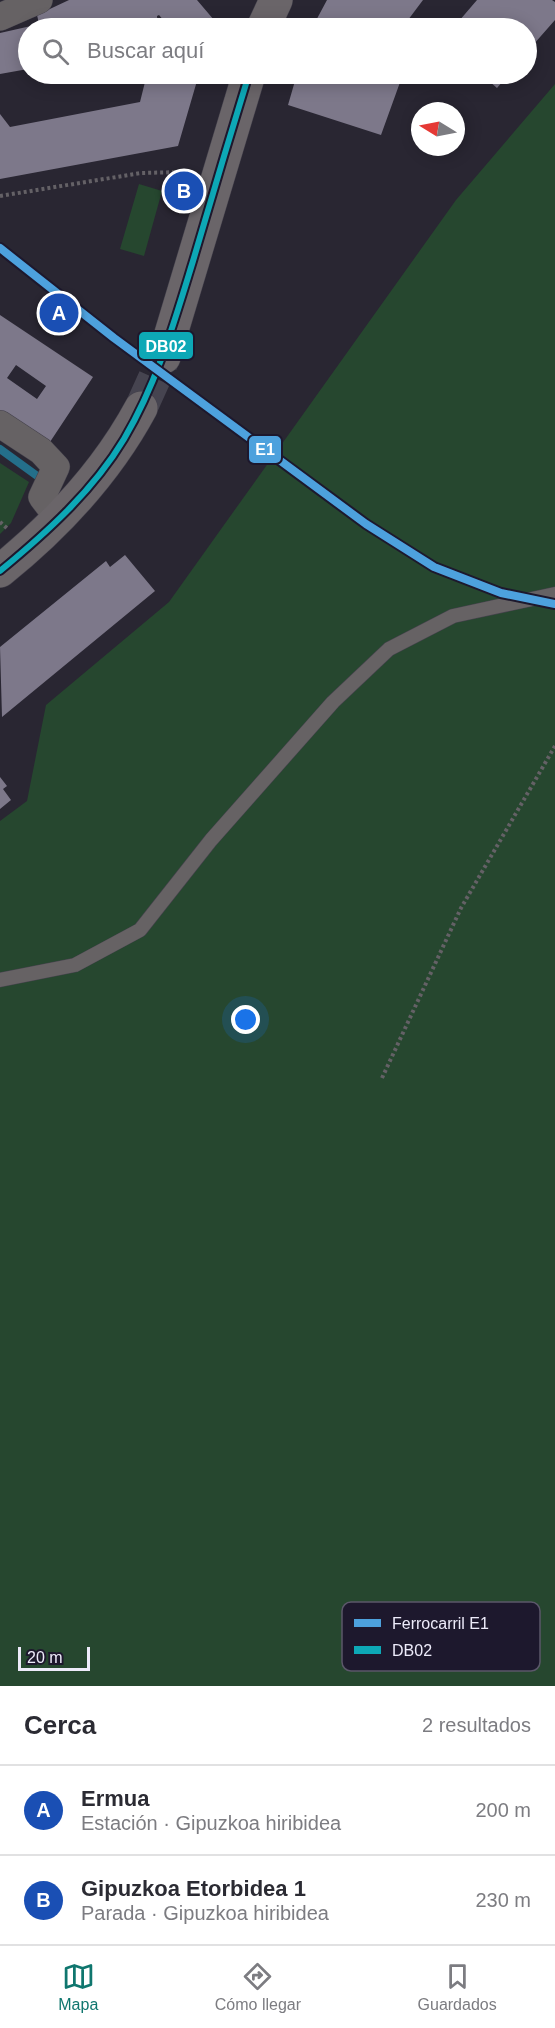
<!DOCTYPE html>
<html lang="es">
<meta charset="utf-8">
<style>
:root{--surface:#fff;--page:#f2f2f3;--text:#2b2b33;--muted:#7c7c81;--line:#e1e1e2;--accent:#0f766e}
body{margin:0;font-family:Arial,sans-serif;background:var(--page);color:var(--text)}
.compass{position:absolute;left:411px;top:102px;width:54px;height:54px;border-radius:50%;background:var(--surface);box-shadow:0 3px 15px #0003;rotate:280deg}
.scale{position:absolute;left:18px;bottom:15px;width:72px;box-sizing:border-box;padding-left:6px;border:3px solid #edebfa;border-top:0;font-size:16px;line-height:21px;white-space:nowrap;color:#edebfa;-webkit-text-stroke:4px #1d182d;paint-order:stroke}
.you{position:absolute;left:246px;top:1020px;width:21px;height:21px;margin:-15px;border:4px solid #fff;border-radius:50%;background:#1a73e8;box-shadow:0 0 0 9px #1a73e833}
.badge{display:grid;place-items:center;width:39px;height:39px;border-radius:50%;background:var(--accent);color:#fff;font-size:20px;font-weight:700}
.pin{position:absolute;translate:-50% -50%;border:3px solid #fff;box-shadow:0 2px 6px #0006}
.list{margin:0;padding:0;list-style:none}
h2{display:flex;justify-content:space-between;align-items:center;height:78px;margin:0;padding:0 24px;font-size:26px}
h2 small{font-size:20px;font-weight:400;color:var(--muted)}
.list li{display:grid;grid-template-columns:39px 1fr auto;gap:18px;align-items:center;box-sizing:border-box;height:90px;padding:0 24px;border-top:2px solid var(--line)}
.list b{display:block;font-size:22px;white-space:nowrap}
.list p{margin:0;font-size:20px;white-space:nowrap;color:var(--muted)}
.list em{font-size:20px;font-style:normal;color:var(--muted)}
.icon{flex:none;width:33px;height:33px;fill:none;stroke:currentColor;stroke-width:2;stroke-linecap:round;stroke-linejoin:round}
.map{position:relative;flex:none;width:555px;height:1686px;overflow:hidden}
.search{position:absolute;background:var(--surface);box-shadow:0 3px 15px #0003;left:18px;right:18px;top:18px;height:66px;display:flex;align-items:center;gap:15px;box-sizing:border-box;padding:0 21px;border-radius:33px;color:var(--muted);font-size:22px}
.sheet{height:258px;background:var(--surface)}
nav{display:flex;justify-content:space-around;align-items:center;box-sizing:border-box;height:84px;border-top:2px solid var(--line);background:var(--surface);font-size:16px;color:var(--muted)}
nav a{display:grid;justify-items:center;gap:3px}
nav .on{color:var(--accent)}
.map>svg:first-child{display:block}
.green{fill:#26472f}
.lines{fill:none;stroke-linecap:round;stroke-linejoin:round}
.stream{stroke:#246f8a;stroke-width:8}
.building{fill:#7d788a;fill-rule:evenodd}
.secondary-tunnel{stroke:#464450;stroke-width:33;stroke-dasharray:33 16;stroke-linecap:butt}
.lane-casing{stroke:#45424d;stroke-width:15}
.street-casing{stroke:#45424d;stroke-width:28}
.secondary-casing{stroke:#45424d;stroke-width:34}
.path{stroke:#646166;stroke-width:4;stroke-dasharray:3 3;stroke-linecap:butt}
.lane{stroke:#666264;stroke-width:14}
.street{stroke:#666264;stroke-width:27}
.secondary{stroke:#6a6569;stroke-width:33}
.bus-1-casing{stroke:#1d182d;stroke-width:10}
.bus-1{stroke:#0da8b6;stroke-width:6}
.rail-1-casing{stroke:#1d182d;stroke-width:12}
.rail-1{stroke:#4da1dd;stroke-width:8}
.key{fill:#1d182d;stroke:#5b576a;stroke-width:1.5}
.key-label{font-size:16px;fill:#edebfa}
.line-badge{stroke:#1d182d;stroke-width:2}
.badge-label{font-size:16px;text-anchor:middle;font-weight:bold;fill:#fff}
</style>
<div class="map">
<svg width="555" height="1686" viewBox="0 0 555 1686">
<rect width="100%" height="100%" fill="#292632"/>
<path class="green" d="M555 84V1686H0V821L27 801 46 705 169 602 456 200Z
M139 184 162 191 144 256 120 249Z
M0 463 29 482 11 523 0 534Z"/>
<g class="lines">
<path class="stream" d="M0 449 40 478"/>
</g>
<path class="building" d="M69 0H197L214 20 212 28H170L159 15 157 16 158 28H40L37 15Z
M327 0H423L402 28H312Z
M477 0H552L555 2V20L526 53V28H453Z
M31 26V28H28V69L0 74V33Z
M147 74H199L178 146 0 179V114L10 127 140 102Z
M297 74H403L381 135 288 105Z
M481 74H509L497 88Z
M0 315 93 377 46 448 0 417ZM16 365 46 386 37 399 7 378Z
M125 555 155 591 2 717 0 647 106 561 110 567Z
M0 777 7 786 3 789 11 800 0 809Z"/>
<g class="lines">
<path class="secondary-tunnel" d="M141 408 164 357"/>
<g class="lane-casing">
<path id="lane" d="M0 980 75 965 140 930 211 840 333 702 389 649 453 616 555 594"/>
</g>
<g class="street-casing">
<path id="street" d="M0 17 39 0
M0 424 41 451 56 467 42 497 59 519"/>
</g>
<g class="secondary-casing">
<path id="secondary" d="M263 28 276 0
M164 357 249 74
M0 571C57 525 106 473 141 408"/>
</g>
<path class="path" d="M0 196 141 173 183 172
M0 522 8 529
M382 1078 461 908 555 746"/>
<use href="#lane" class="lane"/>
<use href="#street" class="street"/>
<use href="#secondary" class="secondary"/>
<g class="bus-1-casing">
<path id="bus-1" d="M0 571C46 533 93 491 124 439 157 383 174 323 193 261 211 199 230 136 249 74"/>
</g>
<use href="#bus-1" class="bus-1"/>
<g class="rail-1-casing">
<path id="rail-1" d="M0 248 114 338 366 524 434 567 501 593 555 604"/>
</g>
<use href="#rail-1" class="rail-1"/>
</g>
<rect x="342" y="1602" width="198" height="69" rx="9" class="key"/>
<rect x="354" y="1619" width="27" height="8" fill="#4da1dd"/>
<rect x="354" y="1646" width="27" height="8" fill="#0da8b6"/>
<g class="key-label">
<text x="392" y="1629">Ferrocarril E1</text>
<text x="392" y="1656">DB02</text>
</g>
<g class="line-badge">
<rect x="138" y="331" width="56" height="29" rx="6" fill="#0da8b6"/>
<rect x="248" y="435" width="34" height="29" rx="6" fill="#4da1dd"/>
</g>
<g class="badge-label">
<text x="166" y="352">DB02</text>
<text x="265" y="455">E1</text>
</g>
</svg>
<svg class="compass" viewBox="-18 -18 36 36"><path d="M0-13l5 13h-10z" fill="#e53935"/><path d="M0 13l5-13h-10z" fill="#7c7c81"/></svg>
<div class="scale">20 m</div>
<div class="you"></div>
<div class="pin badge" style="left:59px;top:313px;background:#1a4fb4">A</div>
<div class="pin badge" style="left:184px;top:191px;background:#1a4fb4">B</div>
<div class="search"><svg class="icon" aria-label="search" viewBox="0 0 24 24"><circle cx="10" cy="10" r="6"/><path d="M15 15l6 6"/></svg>Buscar aquí</div>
</div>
<section class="sheet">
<h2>Cerca<small>2 resultados</small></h2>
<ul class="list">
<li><span class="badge" style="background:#1a4fb4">A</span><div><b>Ermua</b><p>Estación · Gipuzkoa hiribidea</p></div><em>200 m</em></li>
<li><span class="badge" style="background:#1a4fb4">B</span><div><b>Gipuzkoa Etorbidea 1</b><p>Parada · Gipuzkoa hiribidea</p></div><em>230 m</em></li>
</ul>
</section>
<nav>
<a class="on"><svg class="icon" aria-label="map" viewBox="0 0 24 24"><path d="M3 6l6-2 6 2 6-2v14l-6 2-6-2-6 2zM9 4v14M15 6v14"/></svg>Mapa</a>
<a><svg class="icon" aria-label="directions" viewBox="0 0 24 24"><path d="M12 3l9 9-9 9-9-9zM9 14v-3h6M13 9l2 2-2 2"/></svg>Cómo llegar</a>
<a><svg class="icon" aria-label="saved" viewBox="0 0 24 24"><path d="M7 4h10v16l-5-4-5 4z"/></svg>Guardados</a>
</nav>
